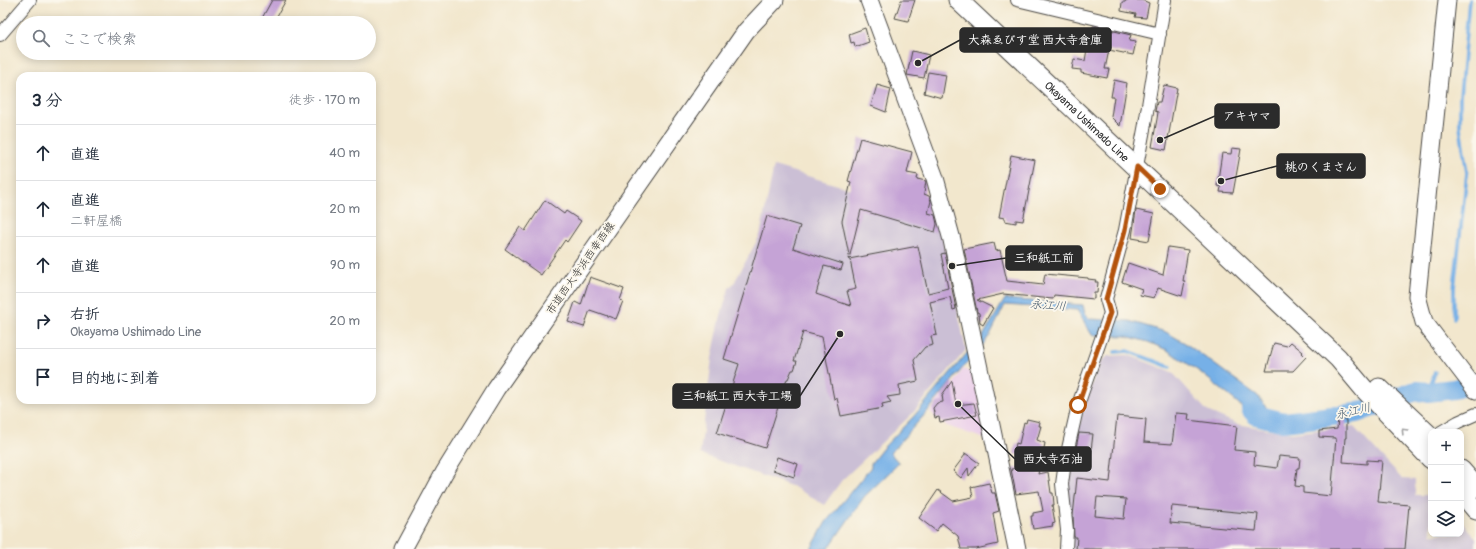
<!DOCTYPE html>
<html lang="ja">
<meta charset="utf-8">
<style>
:root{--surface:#fff;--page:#f2f2f3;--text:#1f2937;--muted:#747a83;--line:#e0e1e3}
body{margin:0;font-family:Pangolin,"Klee One",sans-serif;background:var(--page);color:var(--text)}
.controls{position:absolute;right:12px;bottom:12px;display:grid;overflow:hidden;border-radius:8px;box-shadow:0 2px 10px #0003}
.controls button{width:36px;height:36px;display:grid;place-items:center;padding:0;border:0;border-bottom:1px solid var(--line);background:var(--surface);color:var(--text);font:20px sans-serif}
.stop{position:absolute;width:12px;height:12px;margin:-9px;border:3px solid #b45309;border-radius:50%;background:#fff}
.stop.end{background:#b45309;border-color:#fff;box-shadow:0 1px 4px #0008}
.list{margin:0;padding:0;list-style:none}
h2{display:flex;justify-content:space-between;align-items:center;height:52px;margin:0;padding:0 16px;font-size:17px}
h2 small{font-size:13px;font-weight:400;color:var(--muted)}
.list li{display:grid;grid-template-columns:26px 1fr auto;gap:12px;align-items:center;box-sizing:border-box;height:56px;padding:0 16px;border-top:1px solid var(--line)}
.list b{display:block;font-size:15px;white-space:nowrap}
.list p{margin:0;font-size:13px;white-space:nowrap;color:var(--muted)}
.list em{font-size:13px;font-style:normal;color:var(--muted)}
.icon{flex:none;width:22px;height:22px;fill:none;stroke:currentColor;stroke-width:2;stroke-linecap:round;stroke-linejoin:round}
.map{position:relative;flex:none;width:1476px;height:549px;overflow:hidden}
.search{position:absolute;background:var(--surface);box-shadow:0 2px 10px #0003;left:16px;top:16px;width:360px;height:44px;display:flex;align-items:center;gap:10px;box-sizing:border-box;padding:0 14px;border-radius:22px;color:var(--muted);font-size:15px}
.panel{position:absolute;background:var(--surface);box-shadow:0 2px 10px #0003;left:16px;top:72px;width:360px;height:332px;border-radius:12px}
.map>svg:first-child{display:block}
.built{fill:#ecd1ea}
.industrial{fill:#cbbfd5}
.water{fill:#76b0e7;stroke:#506e89}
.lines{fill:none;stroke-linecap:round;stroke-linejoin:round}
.stream{stroke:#76b0e7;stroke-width:3.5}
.river{stroke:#76b0e7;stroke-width:20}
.building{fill:#c5a3d6;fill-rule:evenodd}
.street-casing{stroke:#494743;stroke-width:14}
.secondary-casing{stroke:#494743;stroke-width:19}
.primary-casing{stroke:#494743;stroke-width:21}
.street{stroke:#fff;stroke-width:12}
.secondary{stroke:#fff;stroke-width:17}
.primary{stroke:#fff;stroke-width:19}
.oneway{stroke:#a0a0a0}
.route{stroke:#b45309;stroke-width:5}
.labels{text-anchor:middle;stroke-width:3.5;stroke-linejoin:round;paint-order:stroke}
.street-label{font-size:11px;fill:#2b2b2b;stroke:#fbf7ec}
.water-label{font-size:12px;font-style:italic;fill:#455a6d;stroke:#fbf7ec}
.leader{fill:none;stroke:#2b2b2b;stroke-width:1.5}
.callout-dot{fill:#2b2b2b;stroke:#fbf7ec;stroke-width:1.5}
.callout{fill:#2b2b2b;stroke:#2b2b2b;stroke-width:1.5}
.callout-label{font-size:12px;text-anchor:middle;font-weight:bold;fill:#fff}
</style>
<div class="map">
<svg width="1476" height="549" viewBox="0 0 1476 549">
<rect width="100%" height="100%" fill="#fbf7ec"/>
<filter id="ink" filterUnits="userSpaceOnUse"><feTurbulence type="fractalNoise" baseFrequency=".025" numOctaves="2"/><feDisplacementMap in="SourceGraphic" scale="8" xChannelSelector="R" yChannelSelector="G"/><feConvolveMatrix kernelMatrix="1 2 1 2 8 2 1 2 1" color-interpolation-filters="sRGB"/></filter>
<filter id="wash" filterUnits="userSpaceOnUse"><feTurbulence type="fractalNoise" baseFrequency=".012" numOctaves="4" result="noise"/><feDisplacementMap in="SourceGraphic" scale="16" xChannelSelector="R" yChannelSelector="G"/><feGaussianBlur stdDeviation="0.9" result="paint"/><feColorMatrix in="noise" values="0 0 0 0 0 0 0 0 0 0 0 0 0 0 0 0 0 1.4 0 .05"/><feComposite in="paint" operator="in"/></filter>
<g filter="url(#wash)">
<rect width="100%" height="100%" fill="#f2e7cd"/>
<path class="built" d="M963 369 973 373 988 440 947 426 930 412 942 395 953 385Z"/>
<path class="industrial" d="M774 166 938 215 966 350 912 414 842 480 824 505 794 487 700 454 712 358 720 319 729 288 734 283 760 235Z
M1128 355 1172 372 1207 411 1237 424 1292 433 1353 426 1402 479 1415 480V495H1431V534H1461V520L1476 538V549H1072L1067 481 1083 408 1100 362 1108 356Z"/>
<path class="water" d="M1005 299 1083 305 1085 314 1090 319 1129 321 1166 332 1185 343 1258 396 1276 421 1249 415 1238 403 1200 372 1167 350 1148 342 1126 336 1092 335 1077 310 1005 305 990 335 982 346 970 359 927 412 890 453 899 463 864 497 828 549H811L826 522 871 467V463L883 448 914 416 968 352 980 341Z"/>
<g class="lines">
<path class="stream" d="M1454 318V288L1467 173 1460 127V97L1469 0
M1115 352 1128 351 1170 367
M1428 392 1435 372"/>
<path class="river" d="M1251 409 1256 415 1284 422 1356 413 1416 391 1428 392 1454 389 1476 382"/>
</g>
<g id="blocks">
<path class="building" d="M272 0H286L273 23H266L261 20Z
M901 0H915L908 21 895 18Z
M1126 0H1142L1149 3 1146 18 1135 17 1136 14 1121 11 1122 2H1125Z
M1093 26 1131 35 1129 41 1136 42 1133 55 1109 50 1105 69H1109L1107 78 1081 73V70L1072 69 1074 59 1085 61 1090 31H1092Z
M865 28 869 42 855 47 854 42 851 43 849 34Z
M912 51 929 55 924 78 907 75Z
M928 72 946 75 942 98 924 93Z
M1114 80 1127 83 1120 126 1111 117 1114 97H1111Z
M877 85 891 89 886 112 871 106Z
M1164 85 1177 88 1166 150 1152 147 1157 119 1158 112 1155 111 1157 102H1160Z
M860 138 912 152 907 173 918 175 917 179 926 181 924 194 929 196 931 201 928 213 935 215 937 224 935 232 861 210 849 259 918 246 928 293 948 288 941 254 945 253 956 309 953 310 950 297 930 302 937 335 931 336 933 345 925 347 914 360 918 381 899 385 900 395 887 397 891 402 882 404 883 408 841 416 837 398 834 399 822 337 803 332 794 361H797L794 370H792L788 379H787L765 448 717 433 739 364 724 359 767 216 800 226 793 248 843 264 841 270 824 266 816 294 851 306 847 291 856 289 842 221 851 182 848 181Z
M1232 148 1241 149 1233 193 1220 192 1221 187 1217 186 1222 153 1231 154Z
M1011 155 1035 160 1023 221 1016 220V223L1005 221V218L999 217Z
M545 200 564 214 566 211 581 221 567 242 565 240 541 275 505 249 520 227 525 231Z
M1136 210 1154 214 1149 241 1132 238Z
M994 243 996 251 1000 250 1007 281 1043 285 1045 274 1088 278V279L1096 280 1095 282H1098L1097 293H1094V299L1054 295 1053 299 1003 294 977 300 993 308 983 325 980 323 979 313 977 312 964 249Z
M1168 247 1188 250 1183 281H1185L1182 296 1158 288 1154 298 1140 295 1142 289 1122 282 1128 263 1163 275Z
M590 277 624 289 620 300 623 301 616 319 590 310 584 327 568 322 575 302 581 305Z
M1291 342 1303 352 1302 353 1306 357 1293 371H1266L1274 343 1287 346Z
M952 381 956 405 974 403 977 415 940 422 939 417 935 418 933 408 937 403 943 402 942 395Z
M1176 413 1189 414 1188 420 1237 426 1234 450 1255 452 1254 465 1277 468 1279 456 1300 458 1299 468H1297L1295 486 1303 487V493L1331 496 1336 438 1319 437V431L1337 429 1338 419 1346 420V438H1345L1343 462 1367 464V460L1382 461 1378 502 1409 505 1405 549H1076L1077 537H1074L1073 516 1077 478 1110 482 1117 416 1146 419 1144 442 1172 444ZM1097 497 1126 499 1124 519 1095 516ZM1172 506 1258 514 1256 531 1170 523Z
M1027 419 1040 422 1039 426H1041L1037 440 1045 443 1042 459 1014 454 1016 443 1019 444 1024 422 1026 423Z
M1079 433 1093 434 1090 459 1074 458Z
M965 453 979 463 969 476 968 468 961 478 953 471 965 455Z
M777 457 798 464 794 477 773 470Z
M1040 465 1038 474 1048 472 1051 493H1053L1054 505H1052L1055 523 1052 524 1053 526 1033 529 1031 516H1033V513L1043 511 1039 491 1016 494 1011 469Z
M989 483 992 493H995L999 511 993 513 998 544 976 549H961L958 536 942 523 936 531 919 518 938 490 953 501 973 497 971 487Z"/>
</g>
</g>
<g filter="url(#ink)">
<use href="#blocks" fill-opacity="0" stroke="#494743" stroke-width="1"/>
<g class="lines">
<g class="street-casing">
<path id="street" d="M1017 0 1160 34
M0 35 30 0
M1441 432 1458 422 1476 414
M1066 549 1067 530 1062 484 1065 462 1078 405 1110 313 1106 299 1125 230 1145 124 1165 0"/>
</g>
<g class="secondary-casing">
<path id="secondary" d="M869 0 935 178 952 240 1017 549
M1447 0 1417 296 1424 322 1476 390
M403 549 444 473 496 389 746 31 775 0"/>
</g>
<g class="primary-casing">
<g id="primary">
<path id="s1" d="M958 0 1338 358 1364 389 1431 459"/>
<path d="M1379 388 1431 437"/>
<path d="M1461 470 1476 487"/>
<path d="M1461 492 1476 510"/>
</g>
</g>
<use href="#street" class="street"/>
<use href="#secondary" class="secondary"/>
<use href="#primary" class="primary"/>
</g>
<defs><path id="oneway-chevron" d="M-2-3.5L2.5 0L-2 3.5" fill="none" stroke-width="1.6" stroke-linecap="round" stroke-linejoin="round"/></defs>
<use class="oneway" href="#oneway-chevron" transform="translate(1404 431) rotate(-134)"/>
</g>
<g class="lines" filter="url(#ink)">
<path class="route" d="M1078 405 1110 313 1106 299 1125 230 1137 167 1160 189"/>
</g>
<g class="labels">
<g class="street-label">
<text dy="4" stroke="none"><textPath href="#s1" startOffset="177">Okayama Ushimado Line</textPath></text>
<text transform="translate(580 268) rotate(-55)" y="4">市道西大寺浜西幸西線</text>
</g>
<g class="water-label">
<text transform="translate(1048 305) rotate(4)" y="4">永江川</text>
<text transform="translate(1353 411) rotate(-13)" y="4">永江川</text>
</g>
</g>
<path class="leader" d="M918 63L960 40M1160 140L1215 116M1221 181L1277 166M952 266L1006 258M840 334L800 396M958 404L1015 459"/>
<g class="callout-dot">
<circle cx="918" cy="63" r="4"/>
<circle cx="1160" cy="140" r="4"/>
<circle cx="1221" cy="181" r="4"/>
<circle cx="952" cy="266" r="4"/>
<circle cx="840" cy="334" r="4"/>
<circle cx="958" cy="404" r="4"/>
</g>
<g class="callout">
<rect x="960" y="28" width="151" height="24" rx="4"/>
<rect x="1215" y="104" width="64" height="24" rx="4"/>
<rect x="1277" y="154" width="88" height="24" rx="4"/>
<rect x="1006" y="246" width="76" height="24" rx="4"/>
<rect x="673" y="384" width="127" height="24" rx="4"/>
<rect x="1015" y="447" width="76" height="24" rx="4"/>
</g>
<g class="callout-label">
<text x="1035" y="44">大森ゑびす堂 西大寺倉庫</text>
<text x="1247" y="120">アキヤマ</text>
<text x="1321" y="171">桃のくまさん</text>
<text x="1044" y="262">三和紙工前</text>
<text x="737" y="400">三和紙工 西大寺工場</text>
<text x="1053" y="463">西大寺石油</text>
</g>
</svg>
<div class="controls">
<button>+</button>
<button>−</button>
<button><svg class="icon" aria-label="layers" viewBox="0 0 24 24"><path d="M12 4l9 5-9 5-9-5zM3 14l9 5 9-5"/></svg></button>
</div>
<div class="stop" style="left:1078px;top:405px"></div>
<div class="stop end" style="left:1160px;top:189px"></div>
<div class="search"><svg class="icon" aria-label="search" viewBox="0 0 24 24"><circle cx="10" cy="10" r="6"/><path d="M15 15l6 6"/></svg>ここで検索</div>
<section class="panel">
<h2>3 分<small>徒歩 · 170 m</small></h2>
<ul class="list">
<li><svg class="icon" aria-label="ahead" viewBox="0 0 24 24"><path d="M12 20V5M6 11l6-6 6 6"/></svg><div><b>直進</b></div><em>40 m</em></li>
<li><svg class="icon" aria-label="ahead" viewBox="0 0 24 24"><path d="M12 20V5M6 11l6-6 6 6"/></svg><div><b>直進</b><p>二軒屋橋</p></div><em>20 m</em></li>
<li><svg class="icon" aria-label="ahead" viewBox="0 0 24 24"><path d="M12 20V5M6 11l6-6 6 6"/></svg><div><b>直進</b></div><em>90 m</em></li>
<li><svg class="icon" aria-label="right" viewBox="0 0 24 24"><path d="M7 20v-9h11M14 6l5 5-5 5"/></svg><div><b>右折</b><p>Okayama Ushimado Line</p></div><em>20 m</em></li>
<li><svg class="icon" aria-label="arrive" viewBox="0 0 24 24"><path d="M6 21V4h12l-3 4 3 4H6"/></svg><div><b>目的地に到着</b></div></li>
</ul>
</section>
</div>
